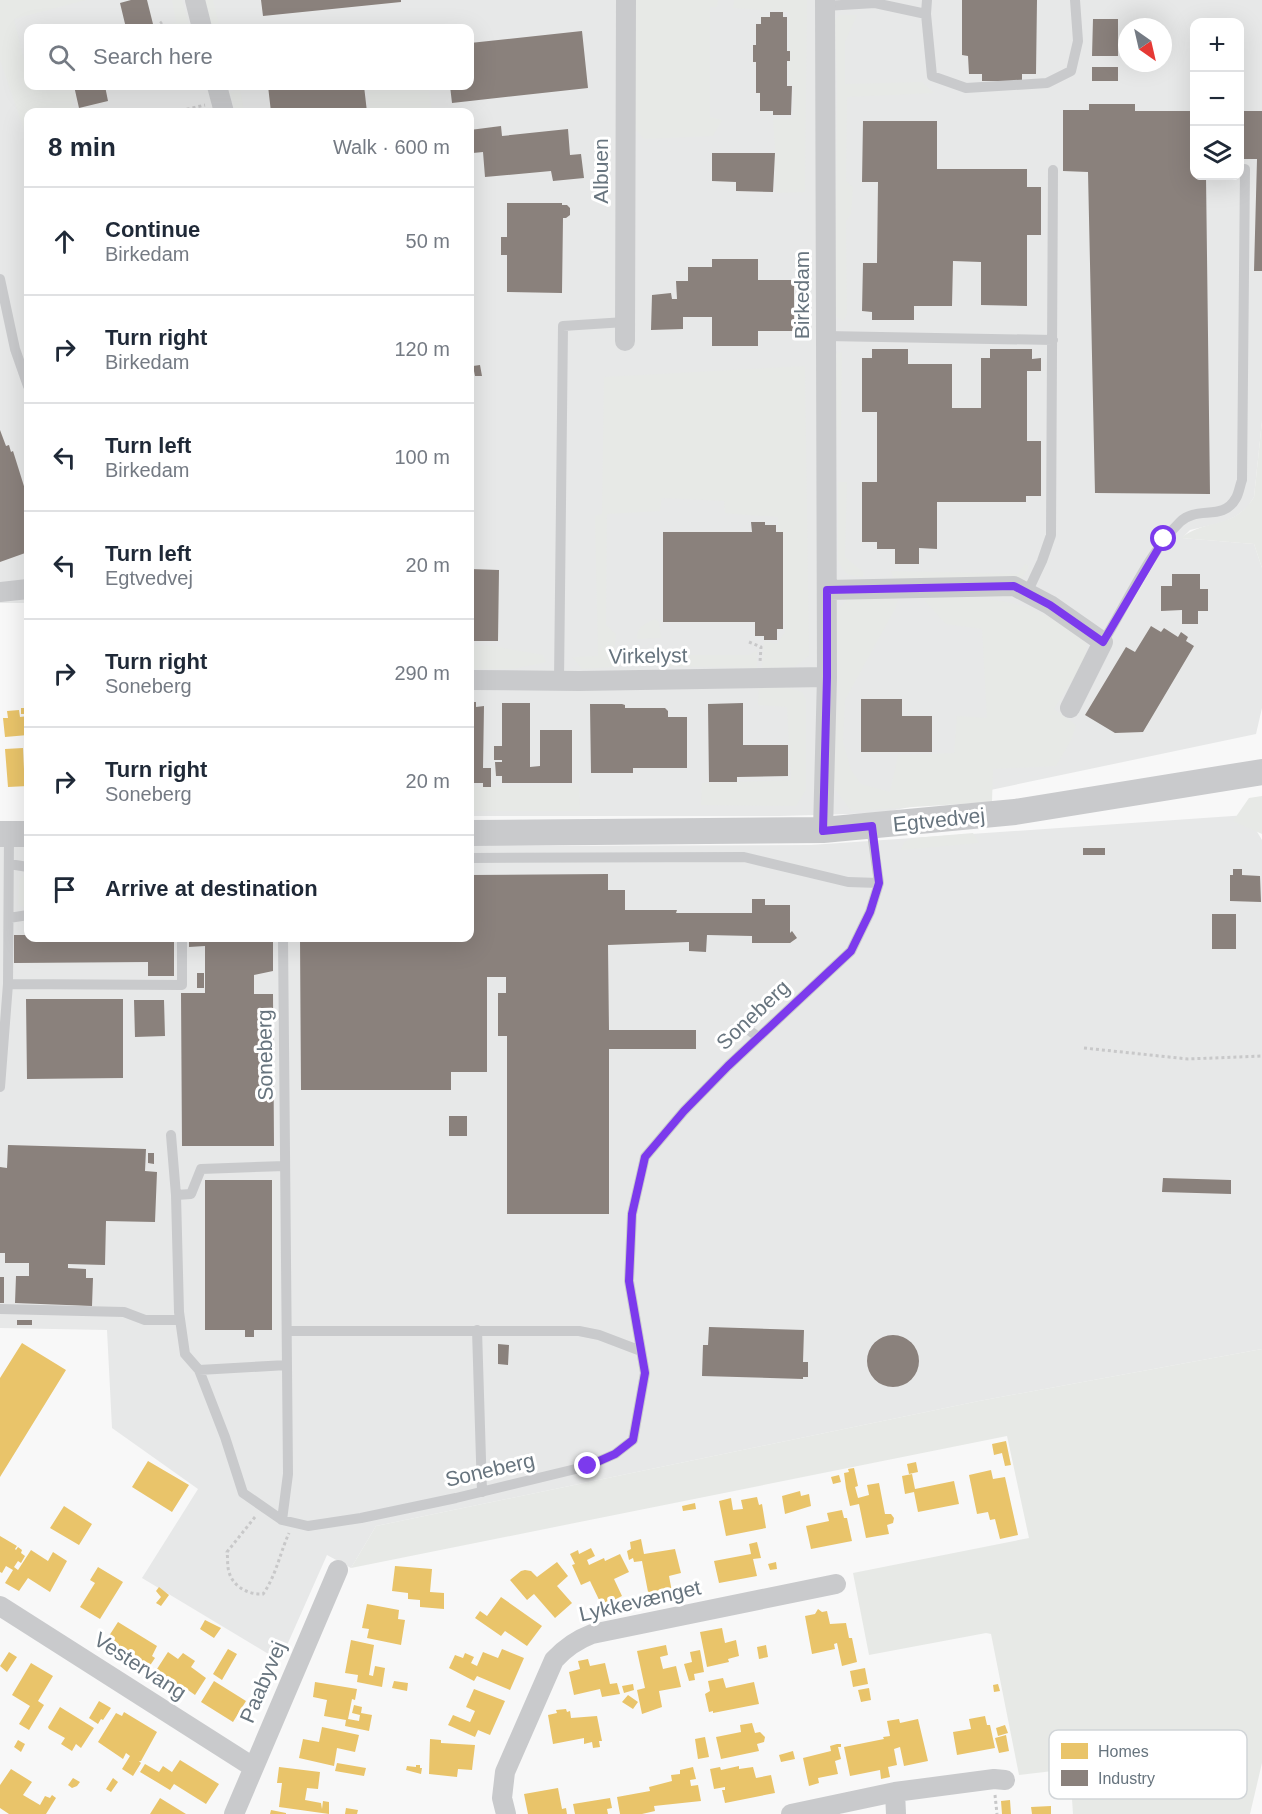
<!DOCTYPE html>
<meta charset="utf-8">
<style>
:root{--surface:#fff;--page:#f2f2f3;--text:#1f2937;--muted:#747a83;--line:#e0e1e3}
body{margin:0;font-family:Arial,sans-serif;background:var(--page);color:var(--text)}
.controls{position:absolute;right:18px;top:18px;display:grid;overflow:hidden;border-radius:12px;box-shadow:0 6px 24px #0002}
.controls button{width:54px;height:54px;display:grid;place-items:center;padding:0;border:0;border-bottom:2px solid var(--line);background:var(--surface);color:var(--text);font:30px sans-serif}
.compass{position:absolute;left:1118px;top:18px;width:54px;height:54px;border-radius:50%;background:var(--surface);box-shadow:0 6px 24px #0002;rotate:146deg}
.stop{position:absolute;width:18px;height:18px;margin:-14px;border:4px solid #7c3aed;border-radius:50%;background:#fff}
.stop.end{background:#7c3aed;border-color:#fff;box-shadow:0 2px 6px #0008}
.list{margin:0;padding:0;list-style:none}
h2{display:flex;justify-content:space-between;align-items:center;height:78px;margin:0;padding:0 24px;font-size:26px}
h2 small{font-size:20px;font-weight:400;color:var(--muted)}
.list li{display:grid;grid-template-columns:39px 1fr auto;gap:18px;align-items:center;box-sizing:border-box;height:108px;padding:0 24px;border-top:2px solid var(--line)}
.list b{display:block;font-size:22px;white-space:nowrap}
.list p{margin:0;font-size:20px;white-space:nowrap;color:var(--muted)}
.list em{font-size:20px;font-style:normal;color:var(--muted)}
.icon{flex:none;width:33px;height:33px;fill:none;stroke:currentColor;stroke-width:2;stroke-linecap:round;stroke-linejoin:round}
.map{position:relative;flex:none;width:1262px;height:1814px;overflow:hidden}
.search{position:absolute;background:var(--surface);box-shadow:0 6px 24px #0002;left:24px;top:24px;width:450px;height:66px;display:flex;align-items:center;gap:15px;box-sizing:border-box;padding:0 21px;border-radius:12px;color:var(--muted);font-size:22px}
.panel{position:absolute;background:var(--surface);box-shadow:0 6px 24px #0002;left:24px;top:108px;width:450px;height:834px;border-radius:12px}
.map>svg:first-child{display:block}
.built{fill:#e7e8e8;fill-rule:evenodd}
.green{fill:#e7e9e6}
.homes{fill:#e9c46a}
.industry{fill:#8a817c}
.lines{fill:none;stroke-linecap:round;stroke-linejoin:round}
.path{stroke:#c8c8c9;stroke-width:3;stroke-dasharray:3 3;stroke-linecap:butt}
.service{stroke:#c9cacc;stroke-width:10}
.minor{stroke:#c9cacc;stroke-width:20}
.tertiary{stroke:#c9cacc;stroke-width:26}
.route{stroke:#7c3aed;stroke-width:8}
.labels{text-anchor:middle;stroke-width:6;stroke-linejoin:round;paint-order:stroke}
.street-label{font-size:21px;fill:#67747e;stroke:#fff}
.key{fill:#fff;stroke:#d1d5d8;stroke-width:1.5}
.key-label{font-size:16px;fill:#67747e}
</style>
<div class="map">
<svg width="1262" height="1814" viewBox="0 0 1262 1814">
<rect width="100%" height="100%" fill="#f8f8f8"/>
<path class="built" d="M0 0H1262V421L1254 497 1247 508 1236 516 1224 522 1190 530 1182 538 1254 544 1262 568V708L1256 734 881 813 780 816H470V112H28V603H0ZM1194 22H1240V176H1194ZM1127 27H1163V63H1127ZM28 28H470V86H28Z
M1247 815 1262 840V1349L979 1401 376 1526 351 1568 327 1555 280 1661 142 1578 198 1489 112 1428 107 1330 0 1328V847H28V938H470V846L811 845Z"/>
<path class="green" d="M0 0H86L14 19 26 69H28V86H72L77 99 72 101 75 112H28V141L0 60Z
M172 0H182L190 28H161L176 22Z
M205 0H214L213 1 220 28H212Z
M633 0H718L717 7H710V117L722 120 713 136 644 139 633 126Z
M734 0H807L805 192 775 193V148L773 119 793 118V85L789 83 788 12 733 8Z
M839 15H857L845 42V84L922 82 934 93 847 97 846 181 853 187 851 214 846 221 847 313 844 321 835 316 837 84 835 20Z
M367 86H428L432 112H370Z
M240 88 244 112H235L230 92Z
M842 352 841 430H834L836 353Z
M805 366 809 656 794 667 762 668 764 641 777 644 785 632 778 517 725 513 724 501 662 498 660 511 607 514 606 625 616 634 613 667 582 669 572 657 598 656 595 516 602 514 604 377Z
M1262 421V568L1254 544 1181 538C1206 518 1234 530 1254 497Z
M838 482H847L845 557 864 573 863 577C849 577 843 573 838 560Z
M1025 564 1029 566 1023 577 1017 582 897 579 893 577 891 571 1018 574Z
M932 597C1002 599 1030 597 1087 644L1085 660 1054 709 1076 725 1071 740 1056 766 993 769 992 802 851 811 834 788 836 612 848 598 898 600 895 609 845 700 843 742 851 770 861 784 890 792 898 755 954 753 957 716 987 718 982 629 946 624 925 601Z
M655 619 659 622 661 638 637 639C637 626 645 624 655 619Z
M470 645 493 646 543 655 546 662 514 669H470Z
M757 650V668L636 666V655H750Z
M759 687 789 688 802 692 806 699V790L796 806 701 805 702 783 791 780 787 707 758 705Z
M579 786 580 811H470V787Z
M1262 796V834L1233 821 1249 798Z
M973 833 979 843 901 850 904 842 913 838Z
M26 874 28 876V906L25 908 18 904 20 878Z
M1262 1349V1763L1250 1814H1073L1070 1769 1019 1775 991 1634 986 1633 869 1655 853 1573 1029 1538 1007 1436 351 1568 376 1526 979 1401Z"/>
<path class="homes" d="M21 708H28V714H21Z
M19 710 20 717 28 716V735L5 737 3 718H8L7 711Z
M23 748 24 769H28V786L8 787 5 749Z
M22 1343 66 1370 0 1477V1378Z
M1006 1441 1011 1465 1005 1466 1002 1453 994 1455 992 1444Z
M148 1461 189 1485 172 1512 132 1487Z
M916 1462 918 1472 909 1474 907 1464Z
M854 1468 858 1486 855 1487 858 1498 869 1495 867 1485 879 1483 885 1514H891L894 1518 893 1523 887 1525 889 1534 866 1538 859 1504 850 1506 846 1488 844 1473 849 1472 848 1469Z
M991 1470 993 1479 1005 1477 1018 1535 1000 1539 995 1519 990 1520 988 1512 977 1514 969 1475Z
M912 1474 915 1489 954 1481 959 1504 918 1512 914 1492 905 1494 902 1476Z
M839 1475 841 1482 833 1484 831 1477Z
M800 1491 801 1496 809 1494 811 1506 785 1514 782 1496Z
M757 1497 759 1505 762 1504 766 1528 726 1536 719 1501 731 1498 733 1510 743 1509 741 1500Z
M695 1503 696 1509 683 1511 682 1506Z
M64 1506 92 1524 79 1545 50 1528Z
M842 1510 844 1518H847L852 1541 811 1549 806 1526 829 1521 827 1513Z
M0 1536 17 1546 15 1549 16 1550 18 1547 22 1550 21 1553 25 1556 21 1563 18 1561 14 1567 18 1570 31 1550 48 1561 53 1552 67 1561 50 1592 28 1578 19 1591 5 1583 13 1570 6 1566 2 1573 0 1572Z
M641 1539 644 1554 675 1549 681 1573 669 1576 672 1592 649 1597 642 1561 634 1562 633 1558 629 1560 627 1551 631 1549 630 1542Z
M757 1542 761 1558 753 1559 757 1576 719 1583 714 1561 751 1554 749 1544Z
M591 1548 595 1556 587 1560 589 1565 604 1558 605 1561 620 1554 629 1572 614 1579 622 1596 602 1606 590 1581 581 1585 572 1565 575 1564 570 1554 578 1550 579 1554Z
M557 1562 568 1576 557 1586 572 1603 555 1618 534 1594 527 1600 510 1580 521 1571 525 1570 531 1571 537 1577Z
M776 1562 777 1569 770 1570 768 1564Z
M395 1566 432 1569 430 1592 444 1593V1609L420 1607V1600L408 1599V1593L392 1591Z
M98 1567 123 1582 100 1619 80 1607 95 1583 90 1580Z
M159 1587 169 1595 161 1606 156 1603 161 1597 156 1591Z
M501 1597 542 1626 527 1646 505 1631 501 1636 475 1618 480 1611 487 1616Z
M367 1604 399 1610 398 1619 405 1620 401 1645 367 1638 369 1629 362 1628Z
M818 1609 822 1612 827 1611 830 1624 846 1623 849 1638H852L857 1662 842 1666 837 1643 834 1644 835 1649 812 1654 805 1616 815 1614Z
M205 1620 221 1628 214 1638 200 1629Z
M118 1622 157 1646 152 1656 155 1658 149 1667 146 1665 145 1667 113 1647 114 1644 107 1639Z
M722 1628 725 1643 736 1640 739 1656 728 1659 729 1662 707 1667 700 1632Z
M351 1640 374 1645 369 1675 373 1676 375 1666 385 1668 382 1687 357 1682 358 1675 345 1673Z
M666 1645 668 1655 660 1657 663 1669 676 1666 681 1687 659 1691 662 1707 642 1714 637 1690 645 1688 637 1651Z
M766 1645 768 1657 759 1659 757 1647Z
M228 1649 237 1654 222 1680 213 1674Z
M502 1649 524 1658 510 1690 477 1676 474 1681 449 1668 455 1655 463 1658 465 1653 474 1657 471 1663 477 1666 483 1652 498 1658Z
M700 1650 704 1672 694 1674 695 1680 689 1681 684 1664 692 1662 690 1652Z
M9 1652 17 1657 7 1672 0 1666Z
M168 1652 178 1659 183 1653 195 1661 191 1667 206 1678 195 1695 188 1690 186 1693 155 1672Z
M588 1659 590 1666 605 1663 610 1684 617 1683 620 1694 602 1697 600 1689 574 1695 569 1672 580 1669 578 1661Z
M31 1663 53 1676 38 1701 44 1705 29 1730 19 1724 30 1706 12 1695Z
M865 1668 868 1684 853 1687 850 1671Z
M723 1678 726 1688 754 1682 759 1704 713 1713V1711L709 1712 705 1694 710 1691 708 1681Z
M214 1681 246 1701 233 1722 201 1702Z
M394 1681 408 1683 407 1691 392 1688Z
M315 1682 357 1689 355 1700 352 1699 348 1719 359 1721 360 1715 352 1713 354 1705 362 1707 361 1713 372 1715 369 1731 345 1726 346 1720 324 1716 327 1700 313 1697Z
M633 1684 634 1690 624 1693 622 1686Z
M998 1684 1000 1691 994 1692 993 1685Z
M869 1688 871 1700 861 1702 858 1690Z
M474 1689 505 1701 490 1735 478 1730 475 1737 448 1725 453 1715 470 1722 475 1711 466 1707Z
M628 1695 638 1702 633 1709 622 1702Z
M99 1701 111 1708 103 1720 101 1719 98 1724 89 1718Z
M60 1707 94 1728 81 1748 76 1744 72 1751 61 1744 65 1738 49 1729 48 1727Z
M566 1709 567 1712 570 1711 571 1718 597 1716 602 1741H599L600 1747 593 1748 592 1742 584 1744V1738L553 1744 548 1715 557 1713 556 1710Z
M124 1712 157 1732 141 1761H139L141 1763 133 1776 122 1769 130 1756 126 1753 123 1759 98 1742 116 1713 122 1716Z
M985 1716 987 1725H990L995 1748 957 1755 953 1732 971 1729 969 1719Z
M899 1719 900 1723 918 1719 928 1761 904 1766 900 1747 894 1749 897 1765 888 1767 890 1777 881 1779 880 1770 850 1776 844 1747 884 1739 883 1737 890 1736 887 1721Z
M752 1723 755 1733 760 1732 765 1737 764 1742 757 1744 759 1751 721 1759 716 1737 741 1732 740 1725Z
M1005 1725 1008 1733 998 1736 996 1728Z
M322 1727 359 1735 355 1752 337 1748 334 1766 299 1758 303 1739 319 1742Z
M1006 1735 1009 1751 999 1753 995 1738Z
M705 1737 709 1757 698 1759 695 1739Z
M430 1739 441 1740V1743L475 1745 472 1770 458 1769 457 1777 429 1774Z
M18 1740 25 1744 21 1752 14 1747Z
M837 1744H841V1747H838L841 1759 835 1761 838 1774 818 1778 819 1783 809 1786 803 1758 831 1751 830 1746Z
M793 1751 795 1759 781 1762 779 1755Z
M180 1760 219 1784 206 1804 174 1784 170 1790 140 1772 145 1764 159 1772 163 1766 172 1772Z
M337 1763 366 1768 364 1776 335 1771Z
M416 1765H420V1768H422L421 1774 406 1770 407 1766 416 1767Z
M739 1766V1769L753 1767 756 1778 771 1775 775 1793 725 1803 722 1790H725V1787L714 1789 710 1769 720 1767 721 1770Z
M279 1767 320 1772 318 1789 307 1788 305 1800 321 1803 322 1809 323 1801 329 1802V1814L279 1807 282 1783H277Z
M693 1767 696 1779 690 1780 691 1786 698 1785 701 1801 654 1806 655 1811 642 1814H620L617 1797 650 1791 649 1787 672 1781 671 1775 680 1774V1770Z
M11 1769 32 1782 23 1795 40 1805 45 1796 50 1798 52 1795 56 1798 46 1814H9L0 1808V1785Z
M73 1778 80 1782 77 1786 72 1788 68 1785Z
M113 1778 118 1782 111 1792 106 1789Z
M558 1788 562 1809 566 1808 567 1814H528L524 1794Z
M160 1798 186 1814H150Z
M610 1798 612 1808 607 1809 608 1814H575L573 1804Z
M1010 1800 1011 1814H1002L1001 1801Z
M1051 1806V1814H1032L1031 1807Z
M346 1808 358 1810 357 1814H345Z
M271 1810 286 1813V1814H270Z"/>
<path class="industry" d="M131 0H147L154 28H126L120 3Z
M261 0H401V2L263 16Z
M962 0H1037L1036 74H1022V81H982V74H969L968 56 962 55Z
M770 12H783V17H787V51H790V61H787V86H792L791 115H773V111H760V93H756V62H753V45H756V24H761V17H770Z
M1093 19H1118V56H1092Z
M582 31 588 88 452 103 450 86H470V43Z
M1092 67H1118V81H1092Z
M74 86H105L108 101 79 108Z
M268 86H364L367 112H271Z
M1089 104H1135V111H1194V176H1206L1210 494 1095 493 1088 172 1063 171V110H1089Z
M1240 111H1262V271H1254L1257 159H1240Z
M863 121H937V169H1027V187H1041V235H1027V306L981 305V262L953 261 952 306H914V320H872V312L862 311 863 263H877L878 182H862Z
M501 126 502 136 568 129 570 155 581 154 584 178 553 181 551 171 485 177 483 152 473 153 470 130Z
M712 153H775L773 192 736 191V182L712 181Z
M507 203H562V205H567L570 208V215L566 218H563L562 293 507 292V255H501V237H507Z
M712 259H758V280H794V331H758V346H712V317H683V329L651 330 652 295 671 293 672 299H677L676 281H688V267H712Z
M872 349H908V364H952V408H981V358H990V349H1032V359L1041 358V371H1027V441H1041V496H1026V502H937V549L919 548V564H895V549H877V542H862V482H877V412H862V358H872Z
M480 365 482 376H475L473 366Z
M0 430 6 446 9 445 11 452 13 451 28 499V552L0 562Z
M751 522H765V525H776V532H783V629H777V640H764V636H755V622H663V532H752Z
M470 569 499 570 498 641H470Z
M1172 574H1200V589H1208V611H1198V624H1182V610L1161 611V586H1172Z
M1151 626 1161 632 1164 628 1178 637 1181 632 1188 637 1186 641 1194 646 1143 732 1115 733 1085 715 1126 647 1135 652Z
M861 699H902V716H932V752H861Z
M470 702H476V707L484 706 483 768H491V787H483V783H470Z
M502 703H530V767L540 766V730H572V783H502V776H496L495 762H502V760H494V746H502Z
M743 703V745H788V776L737 777V782H709L708 704Z
M590 704H622L625 705V708H665L668 711V717H687V768H633V773H591Z
M1083 848H1105V855H1083Z
M1233 869H1242V875L1260 876 1261 902 1230 901V875H1233Z
M608 874V890H625V910H677L676 913H752V899H765V905H790V933L792 931 797 938 790 943H752V936L707 935 706 952 689 951V942L608 945 609 1030H696V1049H609V1214H507V1036H498V993H506V977H487V1072H451V1090H301L300 938H470V875Z
M1212 914H1236V949H1212Z
M14 935H28V938H174V976H148V962L14 963Z
M189 938H273V971L254 975V994H273L274 1146H182L181 993H205V946L189 947Z
M197 973H204V988H197Z
M26 999H123V1078L27 1079Z
M134 1000H164L165 1036 135 1037Z
M449 1116H467V1136H449Z
M8 1145 146 1149 145 1171 157 1172 155 1222 106 1221 105 1265 68 1264V1268L86 1269V1278H93L92 1306 15 1303 16 1276H29V1263H5V1253H0V1167L7 1168Z
M148 1153H154V1164L148 1163Z
M1163 1178 1231 1180V1194L1162 1192Z
M205 1180H272V1330H254V1337H245V1330H205Z
M0 1277H4V1303H0Z
M17 1320H32V1325H17Z
M709 1327 804 1330 803 1362H808V1377H803V1379L702 1376 703 1345H708Z
M867 1361a26 26 0 1 1 52 0a26 26 0 1 1-52 0Z
M498 1344 509 1345 508 1365 498 1364Z"/>
<g class="lines">
<path class="path" d="M157 28V26L162 22
M167 86 168 87
M175 112 205 105
M749 642 761 647 760 662
M1084 1048 1188 1059 1262 1056
M255 1517 227 1552C228 1558 227 1566 229 1572 233 1587 249 1595 263 1594 276 1576 280 1553 289 1533
M995 1795 997 1814"/>
<path class="service" d="M825 6 875 3 926 14 932 76 966 88 1047 83 1071 71 1078 41 1075 0
M926 14 927 0
M0 279 15 349 28 386
M826 336 1053 340
M1027 593 1042 561 1051 535 1053 170
M1103 642C1126 605 1150 551 1180 522 1197 505 1223 522 1236 498 1239 493 1240 485 1242 480L1245 169
M559 681 563 326 625 322
M470 858 744 857 848 882 879 883
M9 864 28 867
M9 918 28 915
M283 938 288 1474 282 1520 308 1526 361 1518 456 1498 588 1466 615 1454 633 1440 645 1373 629 1281 632 1214 645 1157 684 1111 728 1066 851 951 870 912 879 883 871 826
M8 984 9 834
M741 1024 758 1037
M0 1087 8 984 182 985V938
M171 1135 176 1195 191 1194 201 1169 285 1166
M176 1195 179 1312 185 1354 199 1370 287 1365
M0 1309 124 1312 145 1320H180
M477 1330 482 1492
M287 1331H579L599 1335 641 1351
M199 1370 225 1437 243 1493 282 1520"/>
<path class="minor" d="M195 0 202 28
M217 86 224 112
M625 341 626 0
M827 590 1014 586 1050 605 1103 642 1070 708
M0 592 28 589
M470 680 579 681 827 677
M823 830 827 677 825 0
M0 1606 253 1767
M895 1792 896 1814
M234 1814 338 1570
M506 1814 502 1798 505 1772 554 1660C565 1648 576 1640 592 1634L836 1584
M791 1814 895 1792 994 1779 1005 1780"/>
<path class="tertiary" d="M470 833 823 830 1015 812 1262 772
M0 834H28"/>
</g>
<g class="lines">
<path class="route" d="M588 1466 615 1454 633 1440 645 1373 629 1281 632 1214 645 1157 684 1111 728 1066 851 951 870 912 879 883 872 826 823 831 827 677V590L1014 586 1050 605 1103 642 1164 539"/>
</g>
<g class="labels">
<g class="street-label">
<text transform="translate(601 171) rotate(-90)" y="7">Albuen</text>
<text transform="translate(802 295) rotate(-90)" y="7">Birkedam</text>
<text transform="translate(648 656) rotate(-1)" y="7">Virkelyst</text>
<text transform="translate(939 820) rotate(-6)" y="7">Egtvedvej</text>
<text transform="translate(753 1015) rotate(-43)" y="7">Soneberg</text>
<text transform="translate(265 1055) rotate(-91)" y="7">Soneberg</text>
<text transform="translate(490 1470) rotate(-13)" y="7">Soneberg</text>
<text transform="translate(640 1601) rotate(-13)" y="7">Lykkevænget</text>
<text transform="translate(140 1666) rotate(33)" y="7">Vestervang</text>
<text transform="translate(263 1682) rotate(-67)" y="7">Paabyvej</text>
</g>
</g>
<rect x="1049" y="1730" width="198" height="69" rx="9" class="key"/>
<rect x="1061" y="1743" width="27" height="16" fill="#e9c46a"/>
<rect x="1061" y="1770" width="27" height="16" fill="#8a817c"/>
<g class="key-label">
<text x="1098" y="1757">Homes</text>
<text x="1098" y="1784">Industry</text>
</g>
</svg>
<div class="controls">
<button>+</button>
<button>−</button>
<button><svg class="icon" aria-label="layers" viewBox="0 0 24 24"><path d="M12 4l9 5-9 5-9-5zM3 14l9 5 9-5"/></svg></button>
</div>
<svg class="compass" viewBox="-18 -18 36 36"><path d="M0-13l5 13h-10z" fill="#e53935"/><path d="M0 13l5-13h-10z" fill="#747a83"/></svg>
<div class="stop" style="left:1164px;top:539px"></div>
<div class="stop end" style="left:588px;top:1466px"></div>
<div class="search"><svg class="icon" aria-label="search" viewBox="0 0 24 24"><circle cx="10" cy="10" r="6"/><path d="M15 15l6 6"/></svg>Search here</div>
<section class="panel">
<h2>8 min<small>Walk · 600 m</small></h2>
<ul class="list">
<li><svg class="icon" aria-label="ahead" viewBox="0 0 24 24"><path d="M12 20V5M6 11l6-6 6 6"/></svg><div><b>Continue</b><p>Birkedam</p></div><em>50 m</em></li>
<li><svg class="icon" aria-label="right" viewBox="0 0 24 24"><path d="M7 20v-9h11M14 6l5 5-5 5"/></svg><div><b>Turn right</b><p>Birkedam</p></div><em>120 m</em></li>
<li><svg class="icon" aria-label="left" viewBox="0 0 24 24"><path d="M17 20v-9H6M10 6l-5 5 5 5"/></svg><div><b>Turn left</b><p>Birkedam</p></div><em>100 m</em></li>
<li><svg class="icon" aria-label="left" viewBox="0 0 24 24"><path d="M17 20v-9H6M10 6l-5 5 5 5"/></svg><div><b>Turn left</b><p>Egtvedvej</p></div><em>20 m</em></li>
<li><svg class="icon" aria-label="right" viewBox="0 0 24 24"><path d="M7 20v-9h11M14 6l5 5-5 5"/></svg><div><b>Turn right</b><p>Soneberg</p></div><em>290 m</em></li>
<li><svg class="icon" aria-label="right" viewBox="0 0 24 24"><path d="M7 20v-9h11M14 6l5 5-5 5"/></svg><div><b>Turn right</b><p>Soneberg</p></div><em>20 m</em></li>
<li><svg class="icon" aria-label="arrive" viewBox="0 0 24 24"><path d="M6 21V4h12l-3 4 3 4H6"/></svg><div><b>Arrive at destination</b></div></li>
</ul>
</section>
</div>
